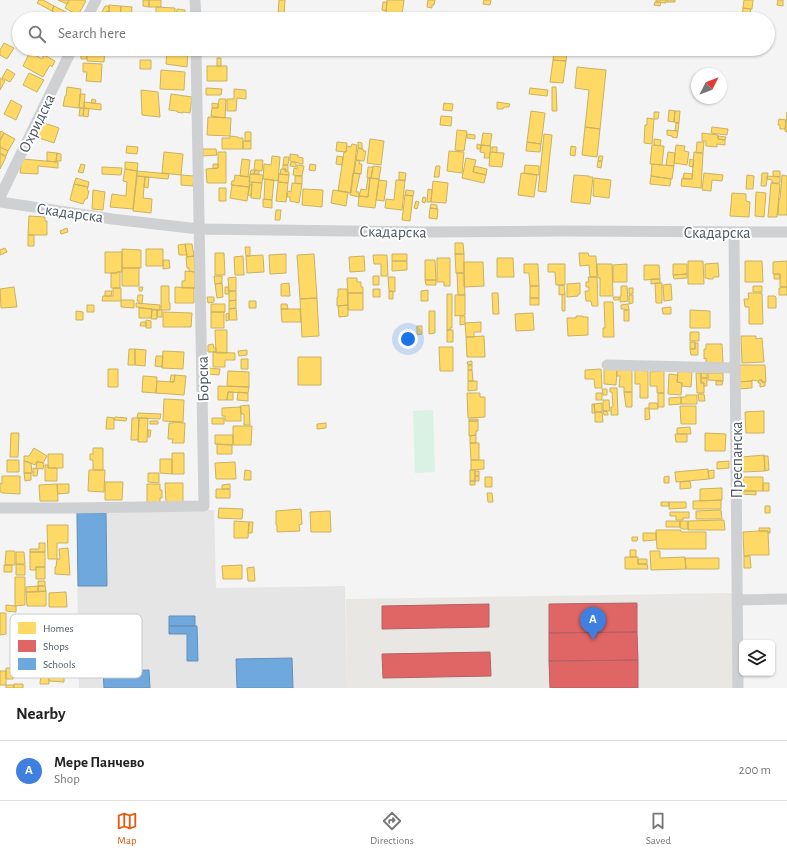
<!DOCTYPE html>
<meta charset="utf-8">
<style>
:root{--surface:#fff;--page:#f6f6f6;--text:#222;--muted:#767676;--line:#e0e0e0;--accent:#ea580c}
body{margin:0;font-family:"Alegreya Sans",sans-serif;background:var(--page);color:var(--text)}
.controls{position:absolute;right:12px;bottom:12px;display:grid;overflow:hidden;border-radius:6px;box-shadow:0 1px 3px #0004}
.controls button{width:36px;height:36px;display:grid;place-items:center;padding:0;border:0;border-bottom:1px solid var(--line);background:var(--surface);color:var(--text);font:20px sans-serif}
.compass{position:absolute;left:691px;top:68px;width:36px;height:36px;border-radius:50%;background:var(--surface);box-shadow:0 1px 3px #0004;rotate:48deg}
.you{position:absolute;left:408px;top:339px;width:14px;height:14px;margin:-10px;border:3px solid #fff;border-radius:50%;background:#1a73e8;box-shadow:0 0 0 6px #1a73e833}
.badge{display:grid;place-items:center;width:26px;height:26px;border-radius:50%;background:var(--accent);color:#fff;font-size:13px;font-weight:700}
.pin{position:absolute;translate:-50% -33px;filter:drop-shadow(0 1px 2px #0008)}
.pin::after{content:'';position:absolute;top:21px;width:14px;height:12px;background:inherit;clip-path:polygon(0 0,100% 0,50% 100%)}
.list{margin:0;padding:0;list-style:none}
h2{display:flex;justify-content:space-between;align-items:center;height:52px;margin:0;padding:0 16px;font-size:17px}
h2 small{font-size:13px;font-weight:400;color:var(--muted)}
.list li{display:grid;grid-template-columns:26px 1fr auto;gap:12px;align-items:center;box-sizing:border-box;height:60px;padding:0 16px;border-top:1px solid var(--line)}
.list b{display:block;font-size:15px;white-space:nowrap}
.list p{margin:0;font-size:13px;white-space:nowrap;color:var(--muted)}
.list em{font-size:13px;font-style:normal;color:var(--muted)}
.icon{flex:none;width:22px;height:22px;fill:none;stroke:currentColor;stroke-width:2;stroke-linecap:round;stroke-linejoin:round}
.map{position:relative;flex:none;width:787px;height:688px;overflow:hidden}
.search{position:absolute;background:var(--surface);box-shadow:0 1px 3px #0004;left:12px;right:12px;top:12px;height:44px;display:flex;align-items:center;gap:10px;box-sizing:border-box;padding:0 14px;border-radius:22px;color:var(--muted);font-size:15px}
.sheet{height:112px;background:var(--surface)}
nav{display:flex;justify-content:space-around;align-items:center;box-sizing:border-box;height:56px;border-top:1px solid var(--line);background:var(--surface);font-size:11px;color:var(--muted)}
nav a{display:grid;justify-items:center;gap:2px}
nav .on{color:var(--accent)}
.map>svg:first-child{display:block}
.commercial{fill:#e8e7e3}
.education{fill:#e6e5e6}
.green{fill:#d9f2e3}
.homes{fill:#ffd966;stroke:#c9b264}
.shops{fill:#e06666;stroke:#b36164}
.schools{fill:#6fa8dc;stroke:#648fb7}
.lines{fill:none;stroke-linecap:round;stroke-linejoin:round}
.street{stroke:#ced0d2;stroke-width:11}
.labels{text-anchor:middle;stroke-width:4;stroke-linejoin:round;paint-order:stroke}
.street-label{font-size:16px;fill:#4a5661;stroke:#fff}
.key{fill:#fff;stroke:#c9ccd0;stroke-width:1}
.key-label{font-size:11px;fill:#4a5661}
</style>
<div class="map">
<svg width="787" height="688" viewBox="0 0 787 688">
<rect width="100%" height="100%" fill="#f4f4f4"/>
<path class="commercial" d="M734 593 736 688H347L346 599Z"/>
<path class="education" d="M214 510 216 588 345 586 347 688H79L76 512Z"/>
<path class="green" d="M433 410 435 472 415 473 413 411Z"/>
<path class="homes" d="M39 0H43L54 6 52 11 37 3Z
M58 0H69L67 4Z
M69 0H84L86 1 78 15 65 8Z
M143 0H149V7L143 6Z
M149 0H161V7H149Z
M279 0H285L284 16 278 15Z
M387 0H404L402 15 386 13Z
M428 0H435L434 5H432V8L427 7Z
M484 0H491L490 5 483 4Z
M656 0H666V3L656 2Z
M667 0H675V2H667Z
M744 0H753L752 9 743 8Z
M778 0H783V6L777 5Z
M383 2H387L386 11 382 10Z
M655 2H661L660 6 654 5Z
M109 5 121 6 120 19H101L102 16H106V12H109Z
M54 6 66 12 63 19H58L60 15 52 11Z
M105 6H109V12H106V16H102V12Z
M121 6 132 7 131 19H120Z
M156 7 175 8V19H156Z
M743 8 751 9 749 19H742Z
M177 9 185 10V19H176Z
M66 12 77 18V19H63Z
M324 15 340 17V19H324Z
M4 43 14 48 7 59 0 55V50Z
M81 49H87V59H81Z
M87 49H105L104 62 87 61Z
M167 49H188L187 67 166 64Z
M385 49H399V52L384 51Z
M30 52 42 59 44 55 55 61 52 67 50 65 43 77 23 66Z
M554 52 567 53 566 61 553 60Z
M217 58H221V66H217Z
M140 60H151V69H140Z
M553 60 566 61 563 83 550 82Z
M83 63 102 64 101 82 86 81 87 72H83Z
M207 66H227V81H207Z
M577 67 606 70 600 129 585 127 589 90 575 88Z
M7 69 15 74 10 82 2 78Z
M161 70 185 72 184 90 160 89Z
M29 73 44 80 37 92 23 85Z
M0 78 5 81 0 90Z
M67 87 81 89 79 108 63 106 65 96H66Z
M552 87H556L557 111H552Z
M206 88 222 89 221 95H206Z
M530 88 548 90 547 96 529 94Z
M234 89 246 90V99L237 98 236 111H227V99H234Z
M141 90 158 92 160 117 142 115Z
M80 94H85L84 108H79Z
M171 94 192 97 190 113 183 112V113L177 112V111L169 110Z
M92 99 96 100 95 103H91Z
M219 99H226L225 118 211 116 212 108H218Z
M11 100 22 106 16 120 4 114Z
M84 102 101 104V110L84 108Z
M497 102 510 104 509 107H504L503 109H497Z
M212 103 218 104V108H212Z
M444 103 453 104 452 111 443 110Z
M80 108H84L83 116H79Z
M84 108 89 109 88 117 83 116Z
M669 110 675 111 674 122 668 121Z
M531 111 545 113 541 144 527 142Z
M675 111H680L679 123 674 122Z
M654 112H659L658 119H654Z
M787 112V132L785 131Z
M441 116 452 117 451 126 440 125Z
M208 117 231 118 230 136 207 135Z
M647 118 654 119 652 144 644 143 645 125H647Z
M779 119 786 120 785 129H780V125H778Z
M41 122 59 128 54 143 36 137Z
M676 123H679L678 131H675Z
M585 127 600 129 597 157 582 155Z
M712 127 728 129 727 135 711 133Z
M457 130 467 131 464 151 455 150Z
M667 130 678 131 677 138 672 137V136L667 135Z
M1 131 4 133 0 140V132Z
M245 132H251V141H245Z
M4 133 15 139 8 151 0 147V141Z
M483 133 492 134 490 146 481 145Z
M702 133 718 135V139L725 140V145L717 144V147L706 146V141H702Z
M467 134 475 135V139L467 138Z
M544 134 552 135 546 192 538 191Z
M230 136 238 137V138H243V149H222V138H230Z
M718 136 726 137 725 140 718 139Z
M370 139 384 141 381 165 367 163Z
M654 139 661 140 660 146 654 145Z
M243 141H251V149H243Z
M337 142 347 143 346 152 336 151Z
M358 142 362 143V149L358 148Z
M527 142 541 144 540 152 526 151Z
M697 142H704L703 153H696Z
M352 144 357 145 351 193 338 191 344 152H346L347 146 351 147Z
M477 144 481 145V149H477Z
M481 145 491 146 489 158H484L485 153 480 152Z
M652 145 664 146 662 165 650 164Z
M676 145 685 146 684 151 689 152 687 165 674 163Z
M127 146 138 147 137 154 126 153Z
M571 146 576 147 575 156 570 155Z
M0 147 8 151 6 156 0 153Z
M492 147H497V153L492 152Z
M358 148 363 149V151H366L364 161 356 160Z
M203 149H216L217 155 203 156Z
M449 151 464 152 462 173 447 171Z
M47 152 57 153 56 162 47 161Z
M164 152 183 154 181 175 162 173Z
M218 152H226V183H207L206 169 218 168Z
M490 152 504 153 502 167 489 166Z
M668 152 675 153 674 166 666 165Z
M694 152 703 153 701 188 681 186 682 178 692 179Z
M57 153 61 154V161H56Z
M0 154 6 157 0 169Z
M290 154 298 155V157L303 158V164H299V163L290 161Z
M272 156 280 157 278 181 263 179 264 164 271 165Z
M337 156 343 157 342 165 336 164Z
M599 156H603L602 161H598Z
M284 157H289L288 165H283Z
M466 158 476 160 473 172 486 175 484 183 462 178Z
M22 159 58 162V168L38 166V174L20 173Z
M242 159 250 160 248 177 240 176Z
M690 159 694 160 693 167 689 166Z
M255 160H263L262 171 254 170Z
M356 160 360 161 359 164H362L361 174 354 173Z
M598 161H602L601 168 597 167Z
M125 162 138 163 137 171 125 169Z
M291 162H296V167L290 166Z
M81 164 85 165 83 173 78 172Z
M213 164H218V168L213 169Z
M310 164 316 165 315 171 309 170Z
M652 164 674 166 672 179 651 176Z
M283 165H288V171H285L286 169H283Z
M297 165 304 166 302 176 293 175 294 168 297 169Z
M525 165 539 166V175L524 173Z
M373 166 381 167 379 179 371 178Z
M436 166H440L439 177H434Z
M474 166 487 169 486 175 473 172Z
M102 167 122 168 121 175 102 174Z
M368 167H373L371 178H367Z
M125 169 137 171 133 209 110 207 112 194 126 196 127 182 123 181Z
M281 169H286L285 171 289 172V175L280 174Z
M251 170H255L254 174H250Z
M255 170 259 171V174H254Z
M137 171 169 174 168 179 137 176Z
M773 171H780V177L773 176Z
M399 172 406 173 405 181 399 180Z
M353 173 360 174 356 192H359V197L350 195Z
M521 173 537 175 534 197 518 195Z
M684 173 693 174 692 179H683Z
M704 173 723 175 722 181 712 180 711 191 702 190Z
M762 173H768L766 186H761Z
M250 174 263 175 262 183 249 182Z
M279 174 289 175 288 183 278 182Z
M181 175 194 176 193 186 181 185Z
M235 175 250 177 249 187 231 185 232 181H234Z
M574 175 589 176V177H593L590 204 571 202Z
M747 175 754 176 753 189H746Z
M782 175 787 176V215H778L779 199H780Z
M137 176 145 177 143 198 152 199 151 213 133 211Z
M295 176H302V184L295 183Z
M651 176 671 179 670 186 650 184Z
M767 176 780 177V183H772V180L767 179Z
M145 177H149L148 188 144 187Z
M76 178 89 182 88 187 74 184Z
M368 178H370L368 197 359 196 361 189 366 190Z
M370 178 379 179 375 208 358 206 359 196 368 197Z
M594 178 611 180 609 198 593 196Z
M265 179 274 180 272 200 264 199Z
M379 180 387 181 384 201 376 200Z
M396 180H405L402 210 385 208 386 199 394 200Z
M433 181 448 183 446 203 431 202Z
M252 182 262 183 260 199 251 198Z
M278 182 288 183 286 202 276 201Z
M292 183 302 184 299 203 290 201V197H287L288 191 291 192Z
M771 183 780 184 777 217H768Z
M74 184 88 187 87 190 89 191 87 199H85L83 204 70 200Z
M250 184H252L251 196 248 195Z
M232 185 249 187 247 201 230 198Z
M219 188H226V201H219Z
M303 189 323 190 322 207 302 205Z
M428 189 432 190 431 202H427Z
M93 190 105 192 103 210 92 209Z
M333 190 348 192 346 206 331 203Z
M406 190 414 191 413 196 405 195Z
M756 192 766 193 764 217 755 216Z
M732 193 746 194V201L750 202 749 217 730 216Z
M405 195 413 196 410 221 402 220Z
M423 197 426 198 425 203 422 202Z
M263 199 272 200V208L263 207Z
M416 201 419 202 417 209 414 208Z
M431 204 437 205V209L430 208Z
M430 208 438 209 437 219 429 218Z
M276 210H281L280 220H275Z
M29 216 45 217V221H47V235H28Z
M67 228 68 232 61 234 60 231Z
M28 235H34V246H28Z
M455 243H463L464 254H455Z
M185 244 187 255H179L178 245Z
M185 244H192L194 256 187 257Z
M245 247H250V256H246Z
M5 248 7 252 0 255V250Z
M122 249 141 250V268H122Z
M146 249H163V266H146Z
M105 252H122V272H117V273H105Z
M215 253H224L225 275H215Z
M579 253H588L589 256H596L597 277H590L589 265 580 266Z
M286 254V273L270 274 269 255Z
M314 254 317 298 300 299 297 255Z
M392 254H407V261H392Z
M455 254H464V273H456Z
M263 255 264 272 247 273 246 256Z
M373 255H387L388 276H381V264H374Z
M194 256 195 272 189 271V268H187L186 257Z
M243 256 244 275H235L234 257Z
M364 256 365 271 350 272 349 257Z
M437 258H450V286H444V282H437Z
M497 258H513L514 277H497Z
M163 260H169L170 268 163 269Z
M425 260H435L436 280H425Z
M392 261H407V270L392 271Z
M688 261H703L704 284H688Z
M745 261H762L763 282H745Z
M787 261V287H780V274H773V262Z
M464 262H483L484 286 464 287Z
M718 263 719 277H713V279H708L707 278H705V264Z
M524 264H538L539 286H530L529 273H524Z
M548 264H565V285H556L555 272H548Z
M597 264H612L613 296H600V278H598Z
M627 264V282H613V265Z
M673 264H687V274L673 275Z
M644 265H659L660 279 644 280Z
M122 268H139V286H122Z
M185 271 195 272V288H182V281H185Z
M117 272H120V288H111V273H117Z
M457 273H464L465 295H458Z
M687 274V278L674 279 673 275Z
M774 274H780V279H774Z
M214 276H222V283L215 284Z
M373 276H379V285H373Z
M236 277V291H229L228 278Z
M388 277H395V292L389 291Z
M588 277H597L598 306H592L591 301H586L585 291H589V287H586V282H589Z
M347 278H357V282H361V287H363V293H348Z
M651 279H660V283L651 284Z
M425 280H436V285H426Z
M222 283 223 297 217 298 215 284Z
M289 283 290 296H281V284Z
M580 283V294H578V296L567 297V284Z
M655 283H662V303H656Z
M671 284 672 300 664 301 663 285Z
M559 285H564L565 294 559 295Z
M161 286H169V303H170V310H161Z
M530 286H539V298H530Z
M621 286H627L628 301 620 302V296H621Z
M753 286H762V292H753Z
M14 287 17 307 1 308 0 289Z
M139 287H143L142 291H139Z
M175 287 194 288V303H175Z
M225 287H228L229 294H225Z
M781 287H787V295H779V288H781Z
M113 288H121V301H102L103 296H113Z
M629 288H633V294H629Z
M338 289H347L348 305 337 306V297H338Z
M373 289H380V297H373Z
M428 290V301H421V291Z
M105 291H112L111 296H105Z
M229 291H236V300L229 301Z
M389 291H393V299H389Z
M348 293H363V310H348Z
M492 293H498L499 314H493Z
M748 293H762L763 324H749V307H745L744 299H749Z
M447 294H452V328H450V330H447Z
M565 294V311H562V295Z
M138 295H143L142 304 139 303V301H137Z
M455 295H465V315L455 316Z
M629 295H633V303L629 304Z
M768 296H775L776 297V308H768Z
M207 297H214V302L208 303Z
M613 297H619V300H614Z
M317 298 319 336 302 337 300 299Z
M530 298H539V305H530Z
M121 300H134V308L121 307Z
M236 300V308L229 309V301Z
M249 301H256V308H249Z
M604 302H613L614 337H603V328H605Z
M136 303 160 305V310L136 307Z
M211 304H225V312H211Z
M281 304H287L288 309H281Z
M628 304 629 310H625V309H621V305Z
M87 305H94V312H87Z
M348 305V316L339 317 338 306Z
M671 307V314H663L662 308Z
M139 308 152 309 151 318H139Z
M236 308 237 320H229V309Z
M281 309H300L301 322H282Z
M152 310H157V319H151Z
M157 310H162V317H157Z
M624 310H629V321H624Z
M690 310 710 311V328H690Z
M76 311 83 312V320H76Z
M429 311H435V333L429 334Z
M163 312 192 313 191 327H163Z
M211 312H224V328H211Z
M228 313 229 314V320L226 321V314Z
M533 313 534 330 516 331 515 314Z
M460 316H465V324L460 325Z
M576 316H583V317H588V335L568 336 567 318H576Z
M146 320 151 321V328H146Z
M141 322H146V326H140Z
M481 322V332H474V337H466L465 323Z
M417 326H422V334L417 335Z
M215 330H227V353H216Z
M447 330H453V342H447Z
M690 332H699V341H690Z
M484 336 485 357H467L466 337Z
M741 336H756V339L762 338 764 362 742 363Z
M690 342H695V349H690Z
M695 343H698V355H691L690 349H695Z
M213 344 214 348H216V352H208V345Z
M706 344H722L723 363H706V358L704 359V349H706Z
M439 347H453V371H440Z
M129 349H135V365H128Z
M135 349 146 350 145 366 135 365Z
M247 350V355L239 356 238 351Z
M163 351 184 352 183 369 162 368Z
M213 352 235 353V360H225V367H213Z
M156 356H163L162 367 155 366Z
M298 357H321V385H298Z
M241 359H248V369H241Z
M472 361V365H468L467 362Z
M468 365H472V370H468Z
M739 365H765L766 382H762V380H759L758 381 752 380V381L739 382Z
M208 368 220 369 219 375 208 374Z
M108 369H118V387H108Z
M601 369 602 388H595L594 379H585V370Z
M604 369H617L616 385 604 384Z
M617 369 632 370V392H624V387H619L620 376H617Z
M468 370H472L473 381H468Z
M635 370 648 371V398H640V384H635Z
M228 371 249 372V387L227 386Z
M664 371V393H657V386H650V372Z
M678 371 692 372 691 387 682 386V383L677 382Z
M696 373H701V383H704V393H697Z
M701 373H707V378H701Z
M708 373H723V381L708 380Z
M669 374 678 375 677 382 682 383 681 395 668 394Z
M171 375H175L174 382H170Z
M175 375 186 376 184 395 156 393 157 381 174 382Z
M143 376 157 377 156 393 142 392Z
M701 378H707V386H704V383H701Z
M759 380H762V382H765V386L760 387V383H758Z
M468 381H477V390L468 391Z
M716 381H723L722 385H716Z
M752 381V388L737 389V382Z
M218 386 249 387 248 393 228 392 227 400H218Z
M610 388H617L618 415H611V407H613L612 392H610Z
M602 389H607V395H603Z
M228 392H233V400H227Z
M238 392 248 393V401L237 400Z
M624 392H632V407H626Z
M467 393H480V397H485V417L468 418Z
M596 393H602V400H596Z
M658 393H664V407H658Z
M698 394H704L705 401H699Z
M686 395H697V404H681V397H686Z
M681 397V404L669 405V398Z
M164 399 184 400 183 422 163 421Z
M603 400H609L610 411H603Z
M602 403V412H595L594 404Z
M649 403H657L658 409H649Z
M592 404H594L595 413H592Z
M249 405 250 425H244V414H241L240 406Z
M680 406H696V424H681Z
M241 407V421H225V416H222V408Z
M645 408H649L650 419 645 420Z
M603 411H607V413H608V415H604Z
M764 411V433H746L745 412Z
M595 412H602L603 422H595Z
M138 413 161 414 160 419 137 418Z
M107 417 114 418V429H106Z
M115 417 127 418 126 421 114 420Z
M132 418H139L138 440H131Z
M139 418H148L147 442H138Z
M212 418H224V424H212Z
M469 419H478V421H469Z
M150 421H158V424H150Z
M469 421H478V431H476V435L469 436Z
M173 422 185 423 184 443H172L173 439H168L169 423H173Z
M326 423V428L317 429V424Z
M233 426H252L251 445H233Z
M690 427 691 434H677V428Z
M148 430H151L150 437H148Z
M11 433H19L18 457H10Z
M705 433 726 434 725 451H705Z
M675 434H687V442H676Z
M215 435H233V445L215 444Z
M476 435V443H470V436Z
M470 443H479V460H471Z
M217 444 232 445V454H217Z
M34 448 47 456 43 463 37 461 35 465 28 462 24 461V456H29Z
M93 448H103V470H93V460H90V454H93Z
M172 453H184V474H172Z
M48 454H63V468H48Z
M764 455 765 471 743 472 742 457Z
M764 456H768L769 470 765 471Z
M160 459H172V474L160 473Z
M7 460H19V472H7Z
M471 460H484V469L471 470Z
M24 461 31 463 32 473H24Z
M729 461V468L717 469V462Z
M37 462 44 463 43 469 36 468Z
M235 462 236 479H216L215 463Z
M45 465H48V468H57V481H45Z
M33 468 38 469 37 476H33Z
M708 469 709 479 676 482 675 472Z
M89 470H105L104 492 88 491Z
M245 470 251 471V480H244Z
M470 470H475V481H470Z
M714 470V478L709 479 708 471Z
M475 471H479V476H475Z
M24 473H31V480L25 481Z
M148 473H159V483L148 482Z
M2 476H20V494L2 493V492H0V483L2 484Z
M475 476H479V481H475Z
M669 476V483H664V477Z
M485 477H492V487H485Z
M743 477H763V491H743Z
M470 481H475V485H470Z
M690 481 691 488 680 489V482Z
M105 482H123L122 500H105Z
M165 483H183V503H166Z
M763 483H769V491H763Z
M57 484H69V493L58 494Z
M57 484 58 501H40L39 485Z
M147 484H160V490H162V498H160V505L147 504Z
M230 484V489H222V485Z
M722 488V500L700 501V489Z
M216 489H230V498H216Z
M743 491H756V495L743 494Z
M487 493H492L493 502H488Z
M721 500V509H693V501Z
M661 502H669V506H661Z
M669 502H686V508L669 509Z
M765 506H770V513H765Z
M219 508 243 509 242 519 218 518Z
M301 509 302 524 299 525 300 531 277 532V525H276V511Z
M721 510 722 519H696V511Z
M330 511 331 532H311L310 512Z
M670 512H689V518H683V520H676V516H670Z
M724 520 725 530H688V521Z
M234 521 249 522 248 538H234Z
M666 521H680V527H666Z
M680 521H688V529H682V528H680Z
M249 522H253L252 533H248Z
M47 525H68V543H57V559H48Z
M759 528H770V533H768V531H759Z
M656 530H681V532H706V549H657Z
M759 531H768L769 555H748V556H744L743 532Z
M643 533H656V540L643 541Z
M632 537H638L637 541H632Z
M39 543H45V552H30V549H39Z
M68 548 70 575 55 574V567H56L57 559H60L59 549Z
M630 550H636V557H630Z
M6 551H15V565H5Z
M650 551H660V558L685 557 686 569 651 570Z
M16 552H24L25 564H16Z
M30 552H45V567H36V570H30Z
M744 556H750L751 568H744Z
M625 557H638V564H647L648 569H625Z
M685 558H719V569H686Z
M638 559H647V564H638Z
M16 564 25 565V575H16Z
M4 565H12V572H4Z
M242 565V579H223L222 566Z
M36 567H45V579H36Z
M254 567 255 581H248L247 568Z
M15 577H25V605L15 606Z
M38 581H45V586H38Z
M38 586H45L46 591 38 592Z
M38 586V592H26V587Z
M46 591V606H27L26 592Z
M66 592 67 607H49V593Z
M6 605 16 606V612L6 611Z
M0 613H6V634L0 635Z
M6 668H13V679H6Z
M0 671H6V685H0Z
M41 672H49V684H40Z
M49 673H64V682L49 681Z
M14 684H23V688H14Z
M6 685H14V688H6Z"/>
<path class="shops" d="M637 603V632L549 633V604Z
M489 604V627L382 629V606Z
M637 632 638 660 549 661V633Z
M490 652 491 676 383 678 382 654Z
M638 660V688H550L549 661Z"/>
<path class="schools" d="M77 513H106L107 586H78Z
M169 616H195V626H169Z
M169 626H197L198 661H187V634H169Z
M292 658 293 688H237L236 659Z
M149 670 150 688H104L103 671Z"/>
<g class="lines">
<path class="street" d="M195 0 196 19
M86 19 96 0
M0 197 72 49
M0 202 112 219 199 229 428 232 564 231 787 232
M734 232 738 688
M607 365 735 368
M0 508H73L204 506 196 49
M737 600 787 599"/>
</g>
<g class="labels">
<g class="street-label">
<text transform="translate(36 123) rotate(-64)" y="6">Охридска</text>
<text transform="translate(70 212) rotate(8)" y="6">Скадарска</text>
<text transform="translate(393 231) rotate(1)" y="6">Скадарска</text>
<text x="717" y="238">Скадарска</text>
<text transform="translate(202 379) rotate(-91)" y="6">Борска</text>
<text transform="translate(736 460) rotate(-90)" y="6">Преспанска</text>
</g>
</g>
<rect x="10" y="614" width="132" height="64" rx="6" class="key"/>
<rect x="18" y="622" width="18" height="12" fill="#ffd966"/>
<rect x="18" y="640" width="18" height="12" fill="#e06666"/>
<rect x="18" y="658" width="18" height="12" fill="#6fa8dc"/>
<g class="key-label">
<text x="43" y="632">Homes</text>
<text x="43" y="650">Shops</text>
<text x="43" y="668">Schools</text>
</g>
</svg>
<div class="controls">
<button><svg class="icon" aria-label="layers" viewBox="0 0 24 24"><path d="M12 4l9 5-9 5-9-5zM3 14l9 5 9-5"/></svg></button>
</div>
<svg class="compass" viewBox="-18 -18 36 36"><path d="M0-13l5 13h-10z" fill="#e53935"/><path d="M0 13l5-13h-10z" fill="#767676"/></svg>
<div class="you"></div>
<div class="pin badge" style="left:593px;top:640px;background:#3f7fe0">A</div>
<div class="search"><svg class="icon" aria-label="search" viewBox="0 0 24 24"><circle cx="10" cy="10" r="6"/><path d="M15 15l6 6"/></svg>Search here</div>
</div>
<section class="sheet">
<h2>Nearby<small></small></h2>
<ul class="list">
<li><span class="badge" style="background:#3f7fe0">A</span><div><b>Мере Панчево</b><p>Shop</p></div><em>200 m</em></li>
</ul>
</section>
<nav>
<a class="on"><svg class="icon" aria-label="map" viewBox="0 0 24 24"><path d="M3 6l6-2 6 2 6-2v14l-6 2-6-2-6 2zM9 4v14M15 6v14"/></svg>Map</a>
<a><svg class="icon" aria-label="directions" viewBox="0 0 24 24"><path d="M12 3l9 9-9 9-9-9zM9 14v-3h6M13 9l2 2-2 2"/></svg>Directions</a>
<a><svg class="icon" aria-label="saved" viewBox="0 0 24 24"><path d="M7 4h10v16l-5-4-5 4z"/></svg>Saved</a>
</nav>
